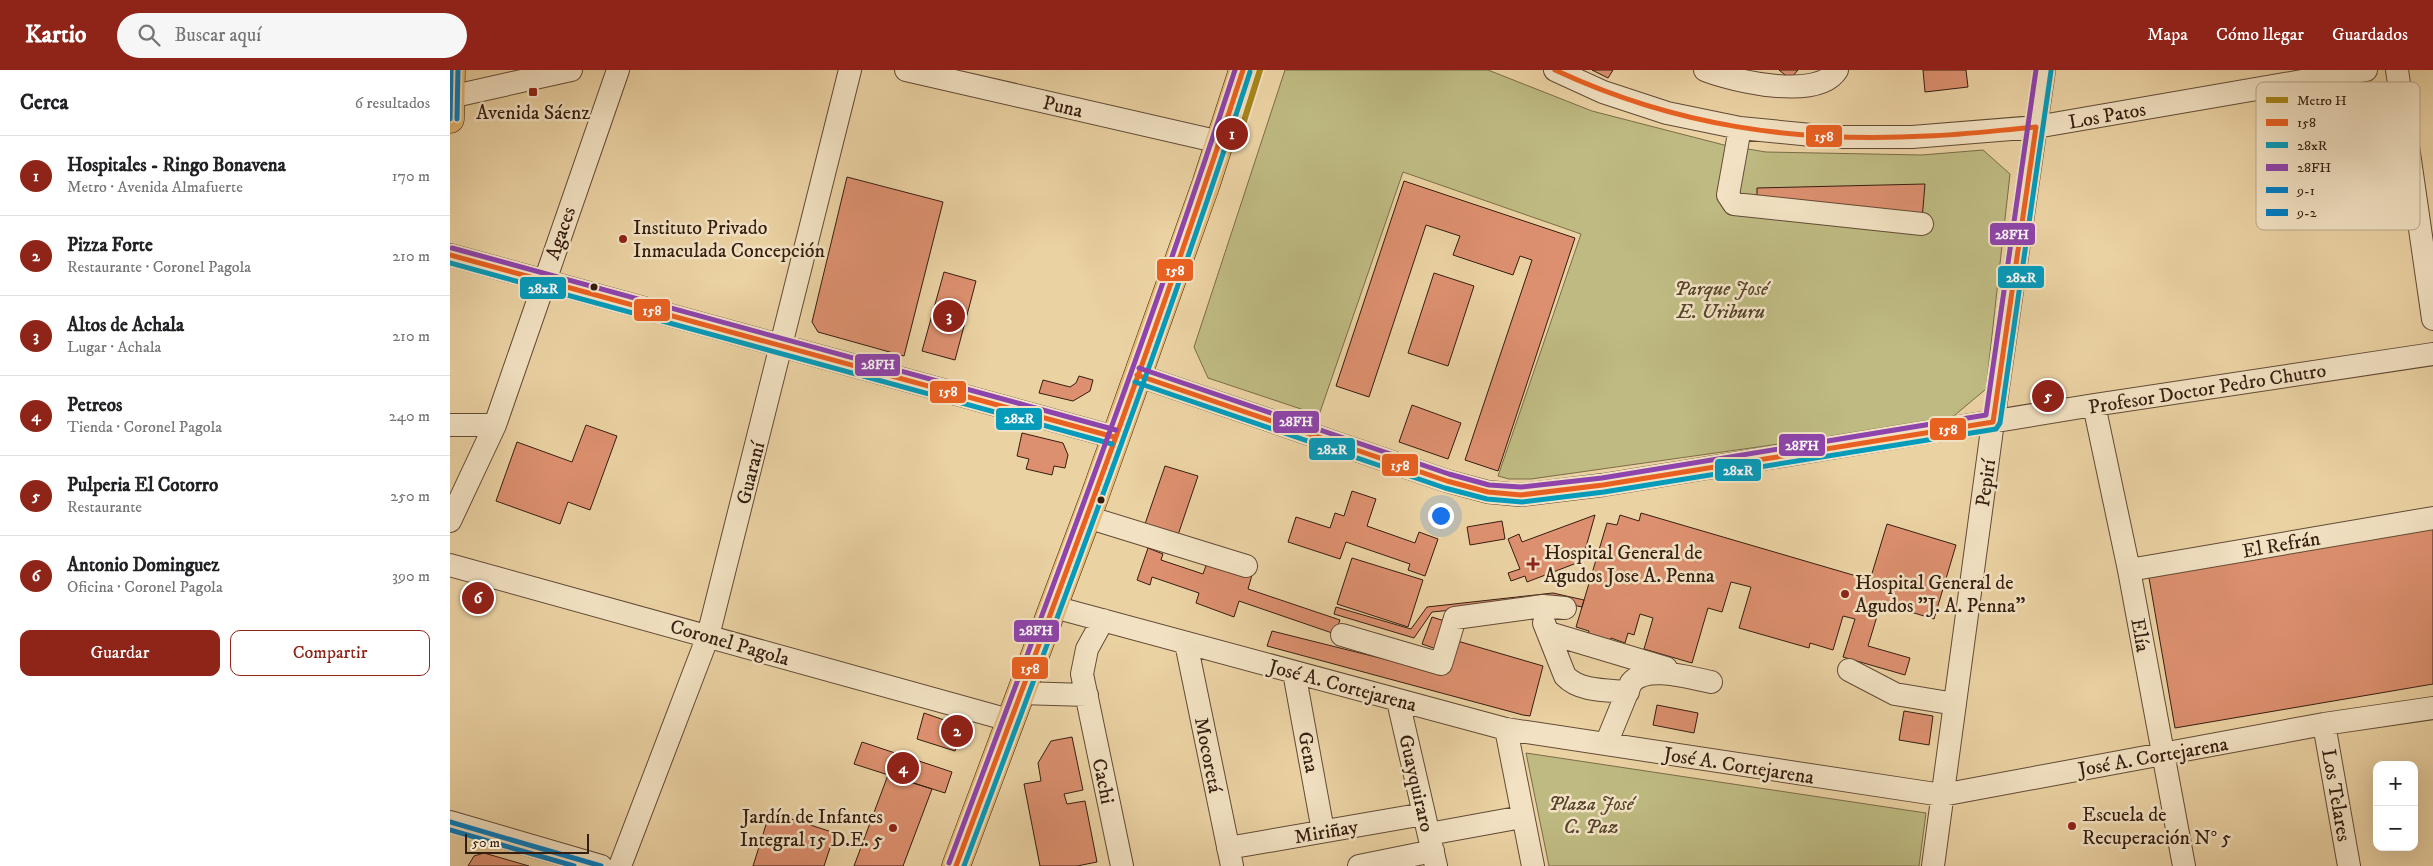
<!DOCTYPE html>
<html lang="es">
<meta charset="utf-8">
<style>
:root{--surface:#fff;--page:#f6f6f6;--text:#202124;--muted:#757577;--line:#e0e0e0;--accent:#8f2418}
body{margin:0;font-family:"IM FELL DW Pica",serif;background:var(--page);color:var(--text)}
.controls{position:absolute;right:15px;bottom:15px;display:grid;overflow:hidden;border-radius:10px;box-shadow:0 5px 20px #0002}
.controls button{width:45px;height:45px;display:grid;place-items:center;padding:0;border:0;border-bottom:1px solid var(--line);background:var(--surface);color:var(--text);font:25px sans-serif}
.scale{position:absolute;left:15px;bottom:12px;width:124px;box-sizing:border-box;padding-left:5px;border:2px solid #351d10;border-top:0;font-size:14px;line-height:18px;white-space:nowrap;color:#351d10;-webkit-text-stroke:4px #f2e2c3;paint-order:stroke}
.you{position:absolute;left:990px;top:445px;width:18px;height:18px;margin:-12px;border:4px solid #fff;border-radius:50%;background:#1a73e8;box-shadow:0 0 0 8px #1a73e833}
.badge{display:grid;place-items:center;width:32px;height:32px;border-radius:50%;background:var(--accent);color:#fff;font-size:16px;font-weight:700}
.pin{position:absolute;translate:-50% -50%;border:2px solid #fff;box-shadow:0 1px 5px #0006}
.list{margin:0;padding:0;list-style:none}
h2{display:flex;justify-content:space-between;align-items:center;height:65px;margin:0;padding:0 20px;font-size:21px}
h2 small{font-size:16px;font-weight:400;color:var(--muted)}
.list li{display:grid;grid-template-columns:32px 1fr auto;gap:15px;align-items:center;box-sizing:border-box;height:80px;padding:0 20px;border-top:1px solid var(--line)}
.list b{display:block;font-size:19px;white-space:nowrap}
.list p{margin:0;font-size:16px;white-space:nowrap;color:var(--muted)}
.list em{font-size:16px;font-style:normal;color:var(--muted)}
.actions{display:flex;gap:10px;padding:15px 20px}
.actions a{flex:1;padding:11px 0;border:1px solid var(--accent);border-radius:10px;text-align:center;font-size:18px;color:var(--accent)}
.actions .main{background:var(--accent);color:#fff}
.icon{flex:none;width:28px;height:28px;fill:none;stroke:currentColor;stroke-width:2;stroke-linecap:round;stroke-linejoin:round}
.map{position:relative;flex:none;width:1983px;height:796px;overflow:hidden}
header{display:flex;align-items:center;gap:30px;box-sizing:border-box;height:70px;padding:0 25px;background:var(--accent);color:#fff}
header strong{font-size:24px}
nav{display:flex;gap:28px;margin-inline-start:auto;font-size:18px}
.search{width:350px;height:45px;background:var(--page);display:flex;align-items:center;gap:12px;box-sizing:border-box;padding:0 18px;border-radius:28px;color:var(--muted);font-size:19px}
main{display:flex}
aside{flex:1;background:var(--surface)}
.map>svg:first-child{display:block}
.green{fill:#beba81;stroke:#7a6c48}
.building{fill:#dd906f;stroke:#351d10}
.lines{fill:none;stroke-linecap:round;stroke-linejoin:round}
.minor-casing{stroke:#624a35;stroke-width:24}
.major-casing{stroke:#351d10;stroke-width:29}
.minor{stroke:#f2e2c3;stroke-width:22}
.major{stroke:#e6b972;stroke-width:28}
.bus-1-casing{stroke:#f2e2c3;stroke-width:9}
.bus-2-casing{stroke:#f2e2c3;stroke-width:9}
.bus-3-casing{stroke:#f2e2c3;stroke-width:9}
.bus-4-casing{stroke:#f2e2c3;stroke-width:9}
.bus-5-casing{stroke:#f2e2c3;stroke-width:9}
.bus-1{stroke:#e96121;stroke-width:5}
.bus-2{stroke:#059bbb;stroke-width:5}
.bus-3{stroke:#8e44ad;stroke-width:5}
.bus-4{stroke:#007dc5;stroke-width:5}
.bus-5{stroke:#007dc5;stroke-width:5}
.metro-1-casing{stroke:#f2e2c3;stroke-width:10}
.metro-1{stroke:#a8861a;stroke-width:6}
.poi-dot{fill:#8f2418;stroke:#f2e2c3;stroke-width:2}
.bus-dot{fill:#351d10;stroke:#f2e2c3;stroke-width:2}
.labels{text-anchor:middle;stroke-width:5;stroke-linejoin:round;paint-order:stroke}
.street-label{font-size:20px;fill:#351d10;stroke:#f2e2c3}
.poi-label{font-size:20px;fill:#351d10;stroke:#f2e2c3;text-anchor:start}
.park-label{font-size:20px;font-style:italic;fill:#57442c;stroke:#f2e2c3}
.key{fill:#f2e2c3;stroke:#b9a78d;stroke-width:1}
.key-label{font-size:14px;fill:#351d10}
.line-badge{stroke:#f2e2c3;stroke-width:2}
.badge-label{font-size:14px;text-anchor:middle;font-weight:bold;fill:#fff}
</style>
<header>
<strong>Kartio</strong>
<div class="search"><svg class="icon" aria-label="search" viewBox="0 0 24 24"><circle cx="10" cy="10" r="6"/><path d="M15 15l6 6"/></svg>Buscar aquí</div>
<nav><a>Mapa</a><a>Cómo llegar</a><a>Guardados</a></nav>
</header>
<main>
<aside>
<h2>Cerca<small>6 resultados</small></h2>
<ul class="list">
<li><span class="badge">1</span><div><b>Hospitales - Ringo Bonavena</b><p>Metro · Avenida Almafuerte</p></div><em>170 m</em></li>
<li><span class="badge">2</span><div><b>Pizza Forte</b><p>Restaurante · Coronel Pagola</p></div><em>210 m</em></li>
<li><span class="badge">3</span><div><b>Altos de Achala</b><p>Lugar · Achala</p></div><em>210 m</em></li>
<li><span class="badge">4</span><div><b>Petreos</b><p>Tienda · Coronel Pagola</p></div><em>240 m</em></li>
<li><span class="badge">5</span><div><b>Pulperia El Cotorro</b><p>Restaurante</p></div><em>250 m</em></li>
<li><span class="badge">6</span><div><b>Antonio Dominguez</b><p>Oficina · Coronel Pagola</p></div><em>390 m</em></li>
</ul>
<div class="actions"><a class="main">Guardar</a><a>Compartir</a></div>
</aside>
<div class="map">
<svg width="1983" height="796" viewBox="0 0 1983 796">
<rect width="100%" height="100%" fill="#ebd2a3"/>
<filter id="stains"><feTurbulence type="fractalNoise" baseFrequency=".004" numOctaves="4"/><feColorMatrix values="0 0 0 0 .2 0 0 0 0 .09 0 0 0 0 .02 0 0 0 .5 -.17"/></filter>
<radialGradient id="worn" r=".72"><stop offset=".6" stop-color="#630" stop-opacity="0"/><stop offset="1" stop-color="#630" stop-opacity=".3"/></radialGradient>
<path class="green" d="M835 0H1038L1142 41 1274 75 1316 82 1472 85 1533 80 1560 104 1536 319 1499 350 1081 409H1059L1048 406 1131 164 953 102 869 345 758 308 744 277Z
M1076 683 1476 743 1469 796H1099Z"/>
<path class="building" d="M1142 0H1163L1158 8Z
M1329 0H1348L1340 9Z
M1473 0H1516L1518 17 1475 22Z
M397 107 493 132 454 286 368 262 362 252Z
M954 111 1125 168 1048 401 1015 390 1082 190 1070 186 1063 205 1003 185 1010 166 976 155 919 327 886 316Z
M1475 114 1472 150 1307 134V118Z
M494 202 526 211 505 290 472 281Z
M984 203 1024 216 998 296 958 283Z
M629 306 643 310 640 321 623 331 589 323 593 310 620 317 626 313Z
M962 335 1011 353 998 389 949 372Z
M136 355 167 366 140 440 118 432 110 454 46 431 67 372 122 392Z
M572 363 613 373 618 385 615 398 604 396 602 405 576 399 579 389 567 386Z
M715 396 748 406 728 465 695 454Z
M902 421 926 429 917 456 965 473 969 462 988 469 975 506 958 500 960 494 896 472 890 489 838 472 846 447 880 458 885 443 894 446Z
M1191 443 1420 510 1437 454 1506 475 1484 549 1431 533 1418 576 1460 588 1455 605 1393 587 1405 549 1393 546 1383 580 1360 573 1359 578 1289 558 1301 517 1281 512 1272 542 1258 538 1242 593 1194 579 1203 548 1190 544 1184 565 1178 563 1175 573 1161 568 1155 589 1133 583 1139 561 1126 557 1157 453 1167 455 1170 445 1189 451Z
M1145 445 1132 491 1077 512 1075 506 1061 511 1058 503 1070 499 1058 469 1069 464 1072 472Z
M1052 451 1055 469 1020 475 1017 457Z
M1983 452V614L1725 658 1698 502Z
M698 478 713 484 711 490 753 504 758 490 802 505 798 519 890 550 885 564 789 531 784 547 746 533 749 523 702 507 700 515 687 510Z
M902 488 973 510 958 557 887 534Z
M1103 523 1134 530 1132 537 1102 530 982 542 964 568 884 544 886 537 961 559 977 537Z
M982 547 1001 553 992 581 972 574Z
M822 561 994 604 1004 570 1093 596 1080 646 1073 645 817 576Z
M1207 635 1248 643 1244 663 1203 655Z
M1454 641 1483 646 1479 675 1449 670Z
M474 643 503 653 509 667 505 681 467 669Z
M622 667 633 720 614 724 617 734 635 731 647 792 627 796H590L574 714 591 711 588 693 601 671Z
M412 672 502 702 495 723 404 694Z
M438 705 482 719 453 796H404Z
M320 742 385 763 374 796H303Z
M34 783 79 796H18L24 786Z"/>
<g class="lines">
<g class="minor-casing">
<path id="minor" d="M456 0 770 72
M1105 0 1153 22 1217 43 1290 58 1382 67H1462L1586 57 1916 0
M1255 0C1283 11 1368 31 1387 0
M1947 0 1983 249
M0 27 121 0
M1290 58 1278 125 1284 134 1472 154
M0 185 664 367
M687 305 997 411 1038 422 1071 425 1153 415 1644 335 1983 284
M1644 335 1679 500 1734 796
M0 355H45L168 0
M637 447 796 496
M0 451 45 355
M0 495 559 650
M1679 500 1983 448
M604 537 1056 659 1492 725 1874 654 1983 638
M653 550 637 579 632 604 672 796
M1094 553 1115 606C1130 622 1158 620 1178 622
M1099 563 1216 598
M892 565 991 594 1005 548 1093 536 1115 538
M736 573 782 796
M1399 600 1445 624 1505 634
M844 602 873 761
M570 623 637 625
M948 631 986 796
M1874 654 1899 796
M1056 659 1083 796
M1156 674 1181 613C1196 594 1240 608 1261 612
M0 752 151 796
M979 764 1072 747
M778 778 974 744
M170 796 258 566 400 0
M909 796 983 781
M1483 796 1543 352 1594 0"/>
</g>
<g class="major-casing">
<path id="major" d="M0 49 1 0
M506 796 644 428 756 114 793 0"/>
</g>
<use href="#minor" class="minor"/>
<use href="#major" class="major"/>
<g class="bus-1-casing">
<path id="bus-1" d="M0 185 664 367
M687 305 997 411 1038 422 1071 425 1153 415 1543 352 1586 57C1550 60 1513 65 1477 66 1345 73 1225 56 1105 0
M506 796C605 532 706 268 793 0"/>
</g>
<g class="bus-2-casing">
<path id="bus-2" d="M0 193 662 374
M685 312 995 418 1037 429 1072 432 1154 422 1546 359 1550 353 1601 1
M514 796C613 533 713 270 800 2"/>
</g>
<g class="bus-3-casing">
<path id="bus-3" d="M2 178 666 360
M689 298 999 404 1039 415 1071 417 1152 408 1536 345 1586 0
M499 793C598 530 698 267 785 0"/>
</g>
<g class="bus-4-casing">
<path id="bus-4" d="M0 49 1 0
M0 752 151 796"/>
</g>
<g class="bus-5-casing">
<path id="bus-5" d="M7 49 8 0
M0 760 124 796"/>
</g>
<use href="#bus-1" class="bus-1"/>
<use href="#bus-2" class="bus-2"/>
<use href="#bus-3" class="bus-3"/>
<use href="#bus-4" class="bus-4"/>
<use href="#bus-5" class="bus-5"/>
<g class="metro-1-casing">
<path id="metro-1" d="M788 70 810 0"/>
</g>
<use href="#metro-1" class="metro-1"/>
</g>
<g class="poi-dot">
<rect x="78" y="17" width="10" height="10" rx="2.5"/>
<circle cx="173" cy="169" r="5"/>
<path d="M1080.5 486.5h5v5h5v5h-5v5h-5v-5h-5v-5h5z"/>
<circle cx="1395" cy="524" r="5"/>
<circle cx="1622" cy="756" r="5"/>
<circle cx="443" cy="758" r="5"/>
</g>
<g class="bus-dot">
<circle cx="144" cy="217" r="4.5"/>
<circle cx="651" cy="430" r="4.5"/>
</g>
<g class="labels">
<g class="street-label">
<text transform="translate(613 36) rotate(13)" y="7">Puna</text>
<text transform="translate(1657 45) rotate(-10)" y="7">Los Patos</text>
<text transform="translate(110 163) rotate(-71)" y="7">Agaces</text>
<text transform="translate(1757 318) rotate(-9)" y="7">Profesor Doctor Pedro Chutro</text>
<text transform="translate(300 403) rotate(-76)" y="7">Guaraní</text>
<text transform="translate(1535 413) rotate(-82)" y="7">Pepirí</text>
<text transform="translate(1831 474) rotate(-10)" y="7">El Refrán</text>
<text transform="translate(1691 565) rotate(80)" y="7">Elía</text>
<text transform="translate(280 572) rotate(16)" y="7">Coronel Pagola</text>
<text transform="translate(893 615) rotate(15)" y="7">José A. Cortejarena</text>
<text transform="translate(859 682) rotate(79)" y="7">Gena</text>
<text transform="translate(759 685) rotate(79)" y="7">Mocoretá</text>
<text transform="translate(1703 686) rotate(-10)" y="7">José A. Cortejarena</text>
<text transform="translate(1289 695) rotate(9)" y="7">José A. Cortejarena</text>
<text transform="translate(654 711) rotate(78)" y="7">Cachi</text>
<text transform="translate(967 713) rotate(77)" y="7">Guayquiraro</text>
<text transform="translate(1887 725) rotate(80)" y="7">Los Telares</text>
<text transform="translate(876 761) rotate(-10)" y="7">Miriñay</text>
</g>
<g class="poi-label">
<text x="83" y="49" text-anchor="middle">Avenida Sáenz</text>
<text x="183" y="164">Instituto Privado<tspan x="183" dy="23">Inmaculada Concepción</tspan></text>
<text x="1094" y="489">Hospital General de<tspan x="1094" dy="23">Agudos Jose A. Penna</tspan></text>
<text x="1405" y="519">Hospital General de<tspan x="1405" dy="23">Agudos "J. A. Penna"</tspan></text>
<text x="1632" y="751">Escuela de<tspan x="1632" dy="23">Recuperación N° 5</tspan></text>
<text x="433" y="753" text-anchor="end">Jardín de Infantes<tspan x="433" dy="23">Integral 15 D.E. 5</tspan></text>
</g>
<g class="park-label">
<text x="1271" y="225">Parque José<tspan x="1271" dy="23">E. Uriburu</tspan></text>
<text x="1141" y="740">Plaza José<tspan x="1141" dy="23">C. Paz</tspan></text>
</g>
</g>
<rect x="1806" y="12" width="164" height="148" rx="8" class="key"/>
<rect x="1816" y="27" width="22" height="6" fill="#a8861a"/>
<rect x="1816" y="49" width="22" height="7" fill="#e96121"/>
<rect x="1816" y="72" width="22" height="6" fill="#059bbb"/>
<rect x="1816" y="94" width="22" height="7" fill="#8e44ad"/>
<rect x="1816" y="117" width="22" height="6" fill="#007dc5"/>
<rect x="1816" y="139" width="22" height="7" fill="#007dc5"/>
<g class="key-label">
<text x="1847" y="35">Metro H</text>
<text x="1847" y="57">158</text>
<text x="1847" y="80">28xR</text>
<text x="1847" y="102">28FH</text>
<text x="1847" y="125">9-1</text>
<text x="1847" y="147">9-2</text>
</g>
<g class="line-badge">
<rect x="1355" y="54" width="38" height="24" rx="5" fill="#e96121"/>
<rect x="1539" y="152" width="47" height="24" rx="5" fill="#8e44ad"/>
<rect x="706" y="188" width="38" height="24" rx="5" fill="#e96121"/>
<rect x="1547" y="195" width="48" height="24" rx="5" fill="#059bbb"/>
<rect x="69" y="206" width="48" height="24" rx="5" fill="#059bbb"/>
<rect x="183" y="228" width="38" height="24" rx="5" fill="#e96121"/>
<rect x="404" y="283" width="47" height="24" rx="5" fill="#8e44ad"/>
<rect x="479" y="310" width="38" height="24" rx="5" fill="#e96121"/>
<rect x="545" y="337" width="48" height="24" rx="5" fill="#059bbb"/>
<rect x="822" y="340" width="48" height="24" rx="5" fill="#8e44ad"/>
<rect x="1479" y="347" width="38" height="24" rx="5" fill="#e96121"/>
<rect x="1328" y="363" width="48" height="24" rx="5" fill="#8e44ad"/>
<rect x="858" y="367" width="48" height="24" rx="5" fill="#059bbb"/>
<rect x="931" y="383" width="38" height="24" rx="5" fill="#e96121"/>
<rect x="1264" y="388" width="48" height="24" rx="5" fill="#059bbb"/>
<rect x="563" y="549" width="47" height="24" rx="5" fill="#8e44ad"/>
<rect x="561" y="586" width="38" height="24" rx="5" fill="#e96121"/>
</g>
<g class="badge-label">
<text x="1374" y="71">158</text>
<text x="1562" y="169">28FH</text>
<text x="725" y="205">158</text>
<text x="1571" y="212">28xR</text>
<text x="93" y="223">28xR</text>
<text x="202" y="245">158</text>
<text x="428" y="299">28FH</text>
<text x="498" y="326">158</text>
<text x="569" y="353">28xR</text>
<text x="846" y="356">28FH</text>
<text x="1498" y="364">158</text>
<text x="1352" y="380">28FH</text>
<text x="882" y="384">28xR</text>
<text x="950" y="400">158</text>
<text x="1288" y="405">28xR</text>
<text x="586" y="565">28FH</text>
<text x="580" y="603">158</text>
</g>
<rect width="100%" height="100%" filter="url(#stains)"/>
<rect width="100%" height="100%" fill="url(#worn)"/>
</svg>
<div class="controls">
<button>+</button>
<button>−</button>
</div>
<div class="scale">50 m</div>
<div class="you"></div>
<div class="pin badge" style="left:782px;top:64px">1</div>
<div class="pin badge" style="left:507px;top:661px">2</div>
<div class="pin badge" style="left:499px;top:246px">3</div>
<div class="pin badge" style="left:453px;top:698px">4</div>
<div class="pin badge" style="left:1598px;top:326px">5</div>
<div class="pin badge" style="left:28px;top:528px">6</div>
</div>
</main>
